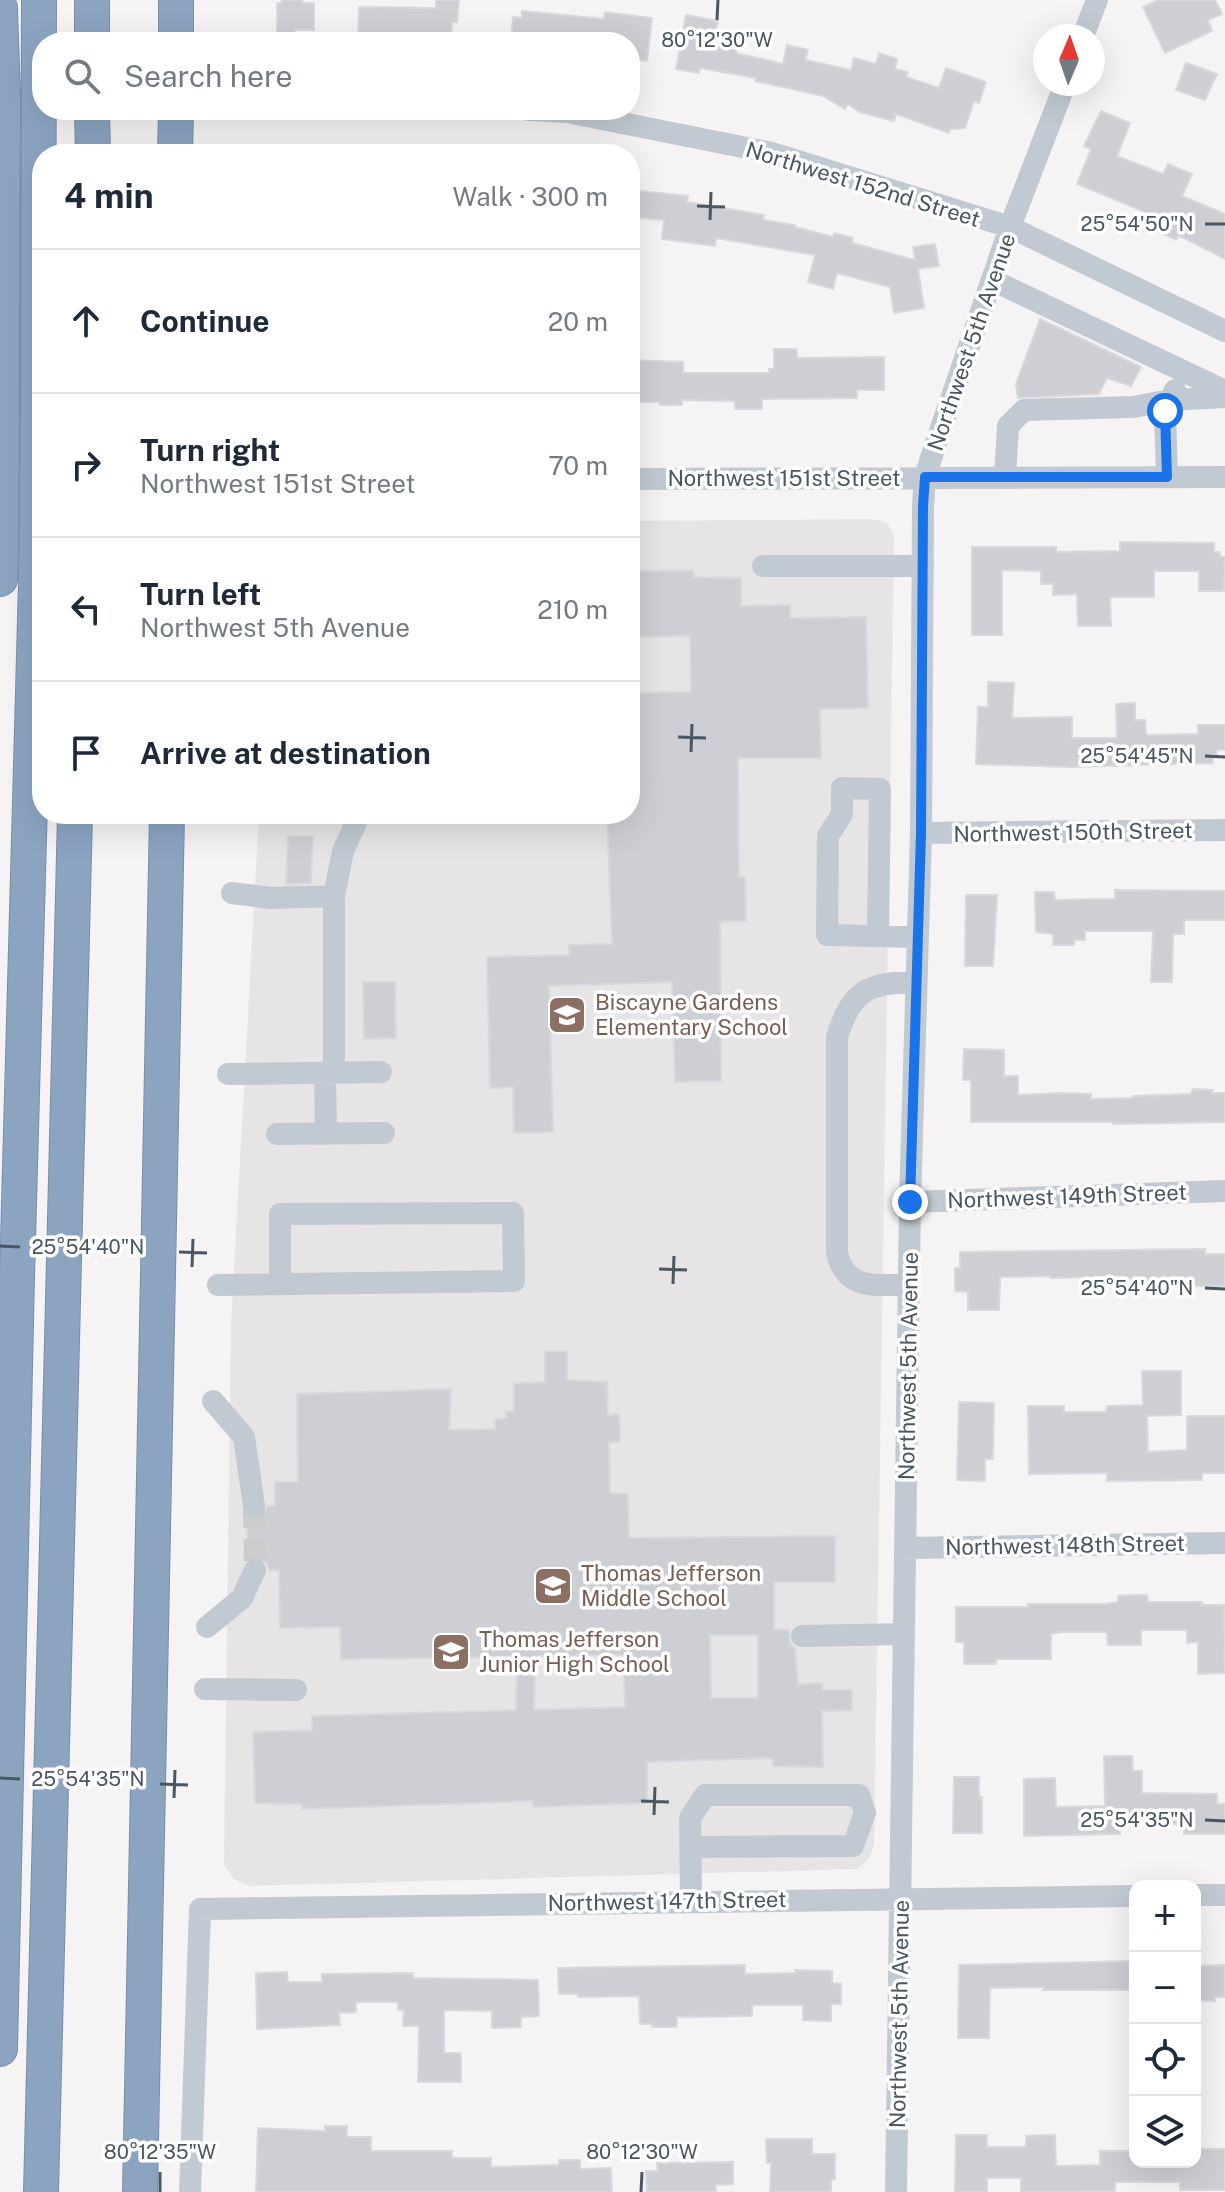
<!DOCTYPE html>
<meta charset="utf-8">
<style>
:root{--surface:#fff;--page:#f6f6f7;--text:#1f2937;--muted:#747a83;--line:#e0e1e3}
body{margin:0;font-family:"Public Sans",sans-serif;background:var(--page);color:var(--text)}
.controls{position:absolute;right:24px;bottom:24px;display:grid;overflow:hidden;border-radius:16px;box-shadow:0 8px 32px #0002}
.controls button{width:72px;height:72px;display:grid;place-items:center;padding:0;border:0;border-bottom:2px solid var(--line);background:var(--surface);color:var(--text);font:40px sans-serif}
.compass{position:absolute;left:1033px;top:24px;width:72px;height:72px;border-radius:50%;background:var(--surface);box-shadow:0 8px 32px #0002;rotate:2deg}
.stop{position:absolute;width:24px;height:24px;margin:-18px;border:6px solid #1a73e8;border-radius:50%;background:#fff}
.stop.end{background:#1a73e8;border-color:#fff;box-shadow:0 2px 8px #0008}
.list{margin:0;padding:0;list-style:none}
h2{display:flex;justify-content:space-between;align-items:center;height:104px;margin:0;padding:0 32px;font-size:34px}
h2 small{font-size:26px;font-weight:400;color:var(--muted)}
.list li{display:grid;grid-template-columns:52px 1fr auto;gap:24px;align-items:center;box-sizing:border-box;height:144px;padding:0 32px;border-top:2px solid var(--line)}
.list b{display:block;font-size:30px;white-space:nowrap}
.list p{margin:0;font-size:26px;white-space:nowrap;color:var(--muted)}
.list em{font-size:26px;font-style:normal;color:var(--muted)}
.icon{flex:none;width:44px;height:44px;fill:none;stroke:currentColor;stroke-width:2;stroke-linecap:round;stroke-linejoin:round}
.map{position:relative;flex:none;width:1225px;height:2192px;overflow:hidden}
.search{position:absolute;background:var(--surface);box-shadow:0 8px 32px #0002;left:32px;top:32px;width:608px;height:88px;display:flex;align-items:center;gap:20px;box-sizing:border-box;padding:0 28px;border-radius:32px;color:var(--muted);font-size:30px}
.panel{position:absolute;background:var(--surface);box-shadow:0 8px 32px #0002;left:32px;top:144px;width:608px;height:680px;border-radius:32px}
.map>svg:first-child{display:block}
.education{fill:#e6e4e5}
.building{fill:#cdcfd5;stroke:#d7d9de;stroke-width:2;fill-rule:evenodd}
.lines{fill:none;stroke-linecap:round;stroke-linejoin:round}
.minor-tunnel{stroke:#caccce;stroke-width:22;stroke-dasharray:22 11;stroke-linecap:butt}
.highway-casing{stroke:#7690ad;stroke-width:36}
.minor{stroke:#c1cad2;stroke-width:22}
.highway{stroke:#8ba5c1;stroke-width:34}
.highway-bridge-casing{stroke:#7690ad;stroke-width:36;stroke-linecap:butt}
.highway-bridge{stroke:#8ba5c1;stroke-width:34}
.route{stroke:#1a73e8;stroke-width:10}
.ticks{fill:none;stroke:#4a5661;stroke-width:3}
.labels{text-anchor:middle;stroke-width:7;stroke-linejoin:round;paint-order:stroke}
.street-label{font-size:22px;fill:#4a5661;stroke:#fff}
.education-label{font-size:22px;fill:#785e54;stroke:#fff;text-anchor:start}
.ticks-label{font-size:20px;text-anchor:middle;fill:#4a5661;stroke:#fff;stroke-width:7;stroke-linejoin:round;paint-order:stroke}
</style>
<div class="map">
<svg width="1225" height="2192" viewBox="0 0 1225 2192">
<rect width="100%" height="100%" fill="#f5f3f3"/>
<path class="education" d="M872 519 887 523 894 535 874 1846 868 1859 857 1869 249 1886 234 1879 224 1865 231 1325 259 814H630V521Z"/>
<path class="building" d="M282 0H302V3H314V30H295L294 37H277V3H282Z
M436 0H459L457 22H452L451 42 434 41V35L382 34V39L358 38 359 7 436 8Z
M1158 0H1215L1222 14 1208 20 1212 31 1165 53 1143 7Z
M522 11 604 19 605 12 652 18 647 61 630 59V42H511L513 17 522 18Z
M686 15 718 21 714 43 737 47 736 53 783 64 787 45 808 50 805 60 851 70 854 58 876 64 879 53 897 59 895 69 908 72 906 77 939 88 946 68 986 82 979 103 974 101 965 128 950 129 949 133 896 114 894 121 860 112 848 104 845 109 823 96 755 81 756 78 700 68 699 73 676 69Z
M1186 63 1217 74 1205 100 1176 90Z
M1101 111 1130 123 1117 156 1163 174 1168 164 1192 174 1182 196 1225 214V259L1178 235 1176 240 1152 229 1155 223 1142 218 1145 212 1077 184 1091 149 1084 146Z
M630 190 688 196 687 202 764 215 763 220 795 225V227L833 237 834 233 853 238 852 243 915 260 913 247 935 244 939 266 918 269 924 308 894 313 890 287 837 273 833 289 808 282 815 255 716 238 715 246 662 239 664 220 630 217Z
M1040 319 1141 367 1131 386 1107 378 1099 394 1018 398 1016 384Z
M774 349H797V358L884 357V390H857V398L762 399V409H735V401L682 400V405H660V402H630V360L683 362V373H769V369H774Z
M1120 542 1214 543V552H1220V557H1225L1224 591H1199V571H1154V597H1110L1111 626H1078L1077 594 1053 595V584H1041V571L1002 570V635H972V547H1056V552L1120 551Z
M693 570 694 577 741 578V606L790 605V618L866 617 868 708 820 709 821 758H738L739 877H745L746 921 720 922 721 1081 675 1082 672 982 549 986 553 1132 514 1133 513 1087 490 1088 487 957 569 955V945L612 944 607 814H630V693L691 692 690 636 630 637V571Z
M988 682 1014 683 1012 718 1072 717V738H1117L1116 704 1135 703V720H1145L1146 734 1148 735 1198 734V725H1225V750H1217V755H1213V763L1071 767 976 764 978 707H988Z
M288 836H313L311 883 286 884Z
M1115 890 1225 891V920H1184V934H1173L1172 982H1151L1153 931H1085V940H1074V945H1053V934L1036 932 1035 892H1054L1055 900 1115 899Z
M966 895H997L993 966H965Z
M363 982H395L396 1038 364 1039Z
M964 1049 1004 1050V1076H1018V1095L1059 1093 1091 1094V1099L1133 1098V1096L1191 1094 1193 1089 1213 1090 1212 1093H1225V1122L1113 1124V1122H971V1080H963Z
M1205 1249V1254H1225V1286H1190V1278L1137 1280 1114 1276 1058 1278H1051L1050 1276 1000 1277 999 1310H968V1292L955 1291V1268H960V1252Z
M545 1351H567V1380L607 1382 608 1415 619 1414 620 1425V1442H609L610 1493 628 1494 629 1538 835 1536V1582H774V1629L789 1630 790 1643 795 1648 798 1684 822 1683V1690H852V1710L822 1711 823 1767 773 1766 772 1758 647 1762V1803L533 1807V1801L302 1809V1804L255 1803 253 1732 312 1730V1716L516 1710 517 1657 341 1659 340 1627 280 1628 279 1570H269L267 1563 260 1557 247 1559V1518L257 1520 263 1516 268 1506H275V1482H298L297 1394 451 1389 449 1430 495 1429V1419L507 1418 506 1411H514V1383L545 1382ZM710 1635H758V1698H711ZM623 1655 625 1707 534 1710 535 1656Z
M1142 1371H1181V1415L1147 1416 1148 1452 1187 1450V1416H1225V1473H1202V1480L1107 1481V1473L1029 1474 1028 1406H1064V1412H1106L1107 1406 1143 1405Z
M959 1402 994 1403 993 1459H985V1481L957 1480Z
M1133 1595H1147L1148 1602H1202L1201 1605H1224L1225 1673 1198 1674V1642L1187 1643V1630H1141V1645H1108L1107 1632H1060L1051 1634V1659H996V1664H964V1642H956V1607H1028V1604H1107L1118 1602V1596Z
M1104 1756H1132L1133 1771H1142V1793L1217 1794V1804H1225V1834H1184V1824H1125L1120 1825V1834L1024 1836V1779L1055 1778 1056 1807 1105 1806Z
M954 1777H979V1797H982V1833H953Z
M1135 1961V1990H1043V1987L990 1988 989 2038H958L959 1965Z
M745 1965V1974L795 1973V1970L832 1971V1983L841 1984V2004H831V2021L803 2020V2005H752V2016L677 2017V2027H652V2024H640L639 1996 578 1997V1994H559L558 1968Z
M1225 1965V1997H1214L1215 2001 1195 2000V1966Z
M287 1972 288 1982H322V1974L413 1973V1978L538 1980 539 2016 521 2017V2027L492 2028V2011L444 2010V2053H461V2082H418L419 2026H403L404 2010H398V2002H356V2012L339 2013 340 2025 257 2029 256 1973Z
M325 2126H347V2137H371V2151H452V2158H491V2167L559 2165V2160H580V2169L611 2168 612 2192H256L258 2128 325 2131Z
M956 2135H987V2147H1026V2136L1055 2135 1056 2166 1100 2165V2151H1135V2162H1195V2149H1225V2190H1180V2182H1115V2191L1021 2192V2178H987V2192H955Z
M766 2139H812V2154H835V2179L831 2180V2192H770L771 2163H767Z
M733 2162V2184L716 2185V2192H647L646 2171H658L657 2163Z"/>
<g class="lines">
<path class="minor-tunnel" d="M254 1506 255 1570"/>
<g class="highway-casing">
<path id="highway" d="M176 0V42
M0 8 3 98 2 421
M92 42V0
M92 110 93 154
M175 154 176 110
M38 385 39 0
M0 579 1 546
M0 2049 17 1277 36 583
M41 2192 75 814
M140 2192 167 814"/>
</g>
<path class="minor" d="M1083 36 1097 0
M528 110 567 112 772 153 1010 227 1225 331
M992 280 1225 391
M1005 477 1008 426 1024 410 1133 407 1170 400 1225 397
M1167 477 1165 411 1175 390
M630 479 1225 477
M763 566H923
M921 833 1225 830
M232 893 271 898 334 896
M878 936 880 789 842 788V814L828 836 827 935 917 937
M325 1072 326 1134
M334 1072V896L343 851 360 814
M228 1074 381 1072
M277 1134 384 1133
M910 1202 1225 1191
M218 1285 514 1281 513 1213 280 1214V1284
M909 1285C876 1284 846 1292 837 1253V1037C851 991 869 981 916 983
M213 1401 244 1437 254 1506
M905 1548 1225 1543
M207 1627 242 1598 255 1570
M802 1636 904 1634
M205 1689 296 1690
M1195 1895H1225
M691 1901 690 1818 705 1795H859L865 1813 853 1846 692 1847
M190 2192 200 1909 1135 1896
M896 2192 910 1202 921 833 923 506 925 477 936 443 1010 227 1065 84"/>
<use href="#highway" class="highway"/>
<g class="highway-bridge-casing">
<path id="highway-bridge" d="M1 546 2 421
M36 583 38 385"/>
</g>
<use href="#highway-bridge" class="highway-bridge"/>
</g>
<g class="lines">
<path class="route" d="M910 1202 921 833 923 506 925 477H1167L1165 411"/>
</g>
<path class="ticks" d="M717 20 718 0M697 206 725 207M710 220 711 192M1205 224H1225M678 737 706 738M691 752 692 724M1205 756 1225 757M0 1246 20 1247M179 1252 207 1253M192 1267 193 1239M659 1269 687 1270M673 1284 674 1256M1205 1288 1225 1289M0 1778 20 1779M160 1784 188 1785M174 1798 175 1770M641 1801 669 1802M654 1815 655 1787M1205 1820 1225 1821M160 2192V2172M641 2192 642 2172"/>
<defs>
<g id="school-square" transform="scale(2)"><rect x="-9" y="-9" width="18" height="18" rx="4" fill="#8d6e63" stroke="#fff"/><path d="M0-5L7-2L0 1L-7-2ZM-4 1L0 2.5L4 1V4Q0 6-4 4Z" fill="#fff"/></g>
</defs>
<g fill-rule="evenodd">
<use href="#school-square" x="567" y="1015"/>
<use href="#school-square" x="553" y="1586"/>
<use href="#school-square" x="451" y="1652"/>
</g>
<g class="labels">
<g class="street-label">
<text transform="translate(863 184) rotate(17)" y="8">Northwest 152nd Street</text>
<text transform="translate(971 342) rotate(-71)" y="8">Northwest 5th Avenue</text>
<text x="784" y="486">Northwest 151st Street</text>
<text transform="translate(1073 832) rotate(-1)" y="8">Northwest 150th Street</text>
<text transform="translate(1067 1196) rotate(-2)" y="8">Northwest 149th Street</text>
<text transform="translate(908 1366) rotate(-89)" y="8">Northwest 5th Avenue</text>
<text transform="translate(1065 1545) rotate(-1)" y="8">Northwest 148th Street</text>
<text transform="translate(667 1901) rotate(-1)" y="8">Northwest 147th Street</text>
<text transform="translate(899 2014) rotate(-89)" y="8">Northwest 5th Avenue</text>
</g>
<g class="education-label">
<text x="595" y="1010">Biscayne Gardens<tspan x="595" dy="25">Elementary School</tspan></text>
<text x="581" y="1581">Thomas Jefferson<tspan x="581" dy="25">Middle School</tspan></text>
<text x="479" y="1647">Thomas Jefferson<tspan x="479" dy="25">Junior High School</tspan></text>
</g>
</g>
<g class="ticks-label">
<text x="717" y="47">80°12'30"W</text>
<text x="1137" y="231">25°54'50"N</text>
<text x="1137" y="763">25°54'45"N</text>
<text x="88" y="1254">25°54'40"N</text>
<text x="1137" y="1295">25°54'40"N</text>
<text x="88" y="1786">25°54'35"N</text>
<text x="1137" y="1827">25°54'35"N</text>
<text x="160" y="2159">80°12'35"W</text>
<text x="642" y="2159">80°12'30"W</text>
</g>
</svg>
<div class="controls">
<button>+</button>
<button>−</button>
<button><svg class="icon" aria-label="locate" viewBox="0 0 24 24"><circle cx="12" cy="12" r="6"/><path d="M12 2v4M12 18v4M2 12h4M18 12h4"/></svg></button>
<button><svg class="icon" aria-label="layers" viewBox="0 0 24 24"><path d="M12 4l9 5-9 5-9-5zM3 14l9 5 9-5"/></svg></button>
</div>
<svg class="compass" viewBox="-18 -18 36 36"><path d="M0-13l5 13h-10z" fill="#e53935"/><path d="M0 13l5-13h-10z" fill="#747a83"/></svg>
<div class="stop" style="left:1165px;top:411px"></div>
<div class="stop end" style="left:910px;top:1202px"></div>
<div class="search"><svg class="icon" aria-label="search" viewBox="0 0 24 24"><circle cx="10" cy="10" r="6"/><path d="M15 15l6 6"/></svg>Search here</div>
<section class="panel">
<h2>4 min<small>Walk · 300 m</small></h2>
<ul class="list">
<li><svg class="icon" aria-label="ahead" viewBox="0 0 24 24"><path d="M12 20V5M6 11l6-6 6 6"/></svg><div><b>Continue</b></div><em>20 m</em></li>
<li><svg class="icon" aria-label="right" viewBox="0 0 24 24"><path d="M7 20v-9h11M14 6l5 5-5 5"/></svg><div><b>Turn right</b><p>Northwest 151st Street</p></div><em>70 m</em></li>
<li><svg class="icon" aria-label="left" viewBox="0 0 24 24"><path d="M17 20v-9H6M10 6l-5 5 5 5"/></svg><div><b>Turn left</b><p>Northwest 5th Avenue</p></div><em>210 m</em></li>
<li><svg class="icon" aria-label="arrive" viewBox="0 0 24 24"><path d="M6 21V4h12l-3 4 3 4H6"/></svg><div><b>Arrive at destination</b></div></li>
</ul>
</section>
</div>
